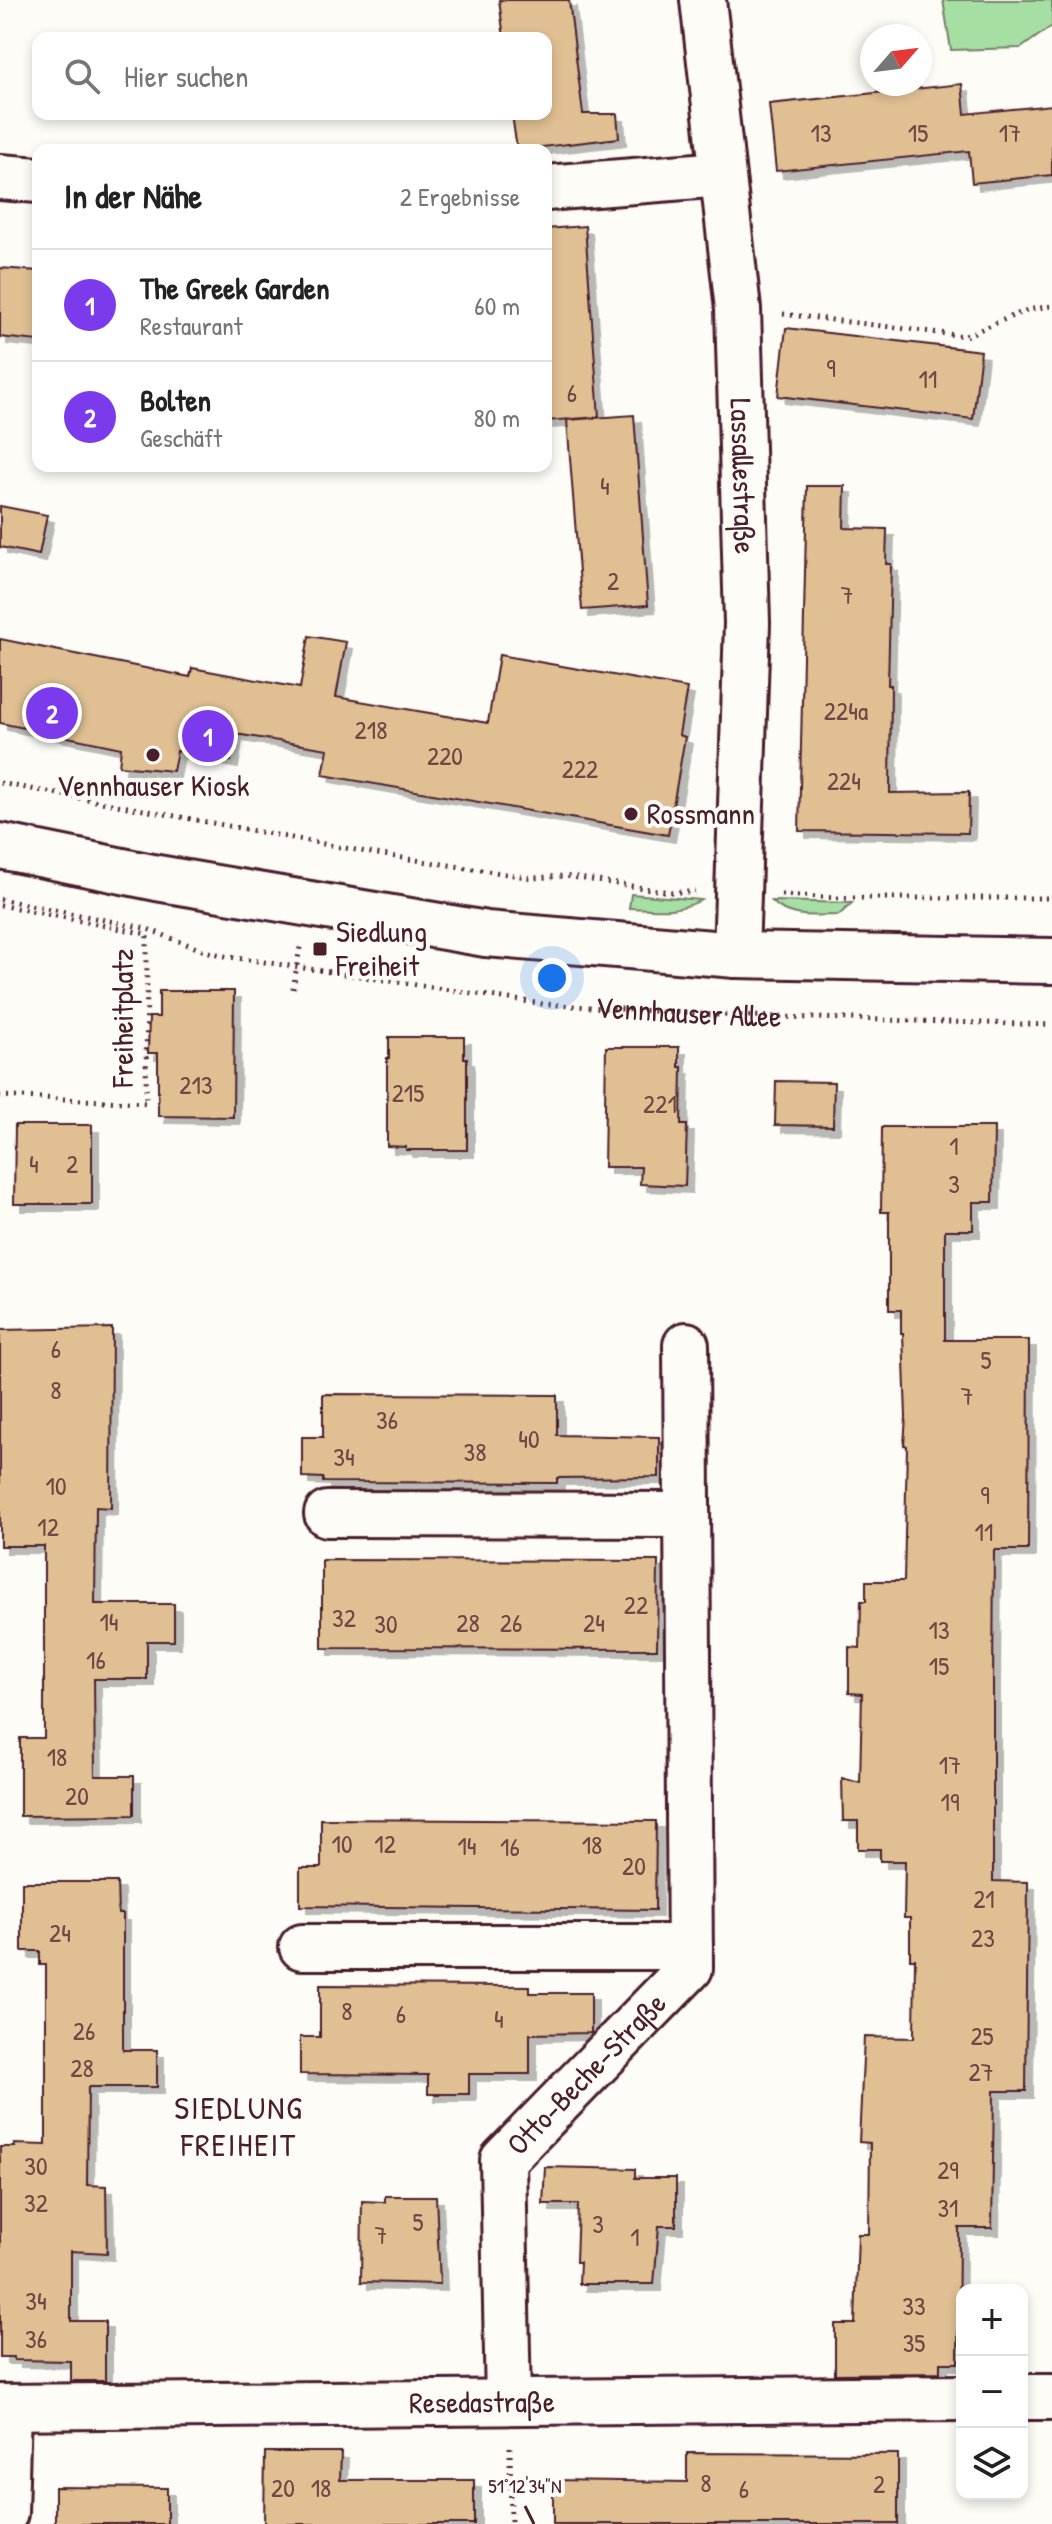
<!DOCTYPE html>
<html lang="de">
<meta charset="utf-8">
<style>
:root{--surface:#fff;--page:#f6f6f6;--text:#222;--muted:#767676;--line:#e0e0e0;--accent:#7c3aed}
body{margin:0;font-family:"Patrick Hand",sans-serif;background:var(--page);color:var(--text)}
.controls{position:absolute;right:24px;bottom:24px;display:grid;overflow:hidden;border-radius:16px;box-shadow:0 4px 12px #0003}
.controls button{width:72px;height:72px;display:grid;place-items:center;padding:0;border:0;border-bottom:2px solid var(--line);background:var(--surface);color:var(--text);font:40px sans-serif}
.compass{position:absolute;left:860px;top:24px;width:72px;height:72px;border-radius:50%;background:var(--surface);box-shadow:0 4px 12px #0003;rotate:62deg}
.you{position:absolute;left:552px;top:978px;width:28px;height:28px;margin:-20px;border:6px solid #fff;border-radius:50%;background:#1a73e8;box-shadow:0 0 0 12px #1a73e833}
.badge{display:grid;place-items:center;width:52px;height:52px;border-radius:50%;background:var(--accent);color:#fff;font-size:26px;font-weight:700}
.pin{position:absolute;translate:-50% -50%;border:4px solid #fff;box-shadow:0 2px 8px #0006}
.list{margin:0;padding:0;list-style:none}
h2{display:flex;justify-content:space-between;align-items:center;height:104px;margin:0;padding:0 32px;font-size:34px}
h2 small{font-size:26px;font-weight:400;color:var(--muted)}
.list li{display:grid;grid-template-columns:52px 1fr auto;gap:24px;align-items:center;box-sizing:border-box;height:112px;padding:0 32px;border-top:2px solid var(--line)}
.list b{display:block;font-size:30px;white-space:nowrap}
.list p{margin:0;font-size:26px;white-space:nowrap;color:var(--muted)}
.list em{font-size:26px;font-style:normal;color:var(--muted)}
.icon{flex:none;width:44px;height:44px;fill:none;stroke:currentColor;stroke-width:2;stroke-linecap:round;stroke-linejoin:round}
.map{position:relative;flex:none;width:1052px;height:2524px;overflow:hidden}
.search{position:absolute;background:var(--surface);box-shadow:0 4px 12px #0003;left:32px;top:32px;width:520px;height:88px;display:flex;align-items:center;gap:20px;box-sizing:border-box;padding:0 28px;border-radius:16px;color:var(--muted);font-size:30px}
.panel{position:absolute;background:var(--surface);box-shadow:0 4px 12px #0003;left:32px;top:144px;width:520px;height:328px;border-radius:16px}
.map>svg:first-child{display:block}
.green{fill:#a5dfa4;stroke:#787f68;stroke-width:2}
.building{fill:#e0c093;stroke:#4a1f2b;stroke-width:2;filter:url(#shadow)}
.lines{fill:none;stroke-linecap:round;stroke-linejoin:round}
.minor-casing{stroke:#4a1f2b;stroke-width:50}
.secondary-casing{stroke:#4a1f2b;stroke-width:50}
.path{stroke:#4a1f2b;stroke-width:5;stroke-dasharray:2 6;stroke-linecap:butt}
.minor{stroke:#fdfcf7;stroke-width:44}
.secondary{stroke:#fdfcf7;stroke-width:44}
.ticks{fill:none;stroke:#4a1f2b;stroke-width:3}
.poi-dot{fill:#4a1f2b;stroke:#fdfcf7;stroke-width:3}
.labels{text-anchor:middle;stroke-width:8;stroke-linejoin:round;paint-order:stroke}
.number-label{font-size:26px;fill:#704745}
.street-label{font-size:30px;fill:#4a1f2b;stroke:#fdfcf7}
.poi-label{font-size:30px;fill:#4a1f2b;stroke:#fdfcf7;text-anchor:start}
.neighbourhood-label{font-size:32px;letter-spacing:2px;fill:#4a1f2b;stroke:#fdfcf7}
.ticks-label{font-size:20px;text-anchor:middle;fill:#4a1f2b;stroke:#fdfcf7;stroke-width:8;stroke-linejoin:round;paint-order:stroke}
</style>
<div class="map">
<svg width="1052" height="2524" viewBox="0 0 1052 2524">
<defs>
<filter id="shadow"><feDropShadow dx="7" dy="7" stdDeviation="0" flood-color="#0004"/></filter>
</defs>
<rect width="100%" height="100%" fill="#fdfcf7"/>
<filter id="ink" filterUnits="userSpaceOnUse"><feTurbulence type="fractalNoise" baseFrequency=".0125" numOctaves="2"/><feDisplacementMap in="SourceGraphic" scale="16" xChannelSelector="R" yChannelSelector="G"/><feConvolveMatrix kernelMatrix="1 2 1 2 8 2 1 2 1" color-interpolation-filters="sRGB"/></filter>
<g filter="url(#ink)">
<path class="green" d="M943 0H1052V26L1021 48 951 50Z
M631 894 701 900C678 913 654 909 629 908Z
M772 901 852 903 839 915C816 915 789 920 772 901Z"/>
<path class="building" d="M499 0H569L583 114H617L619 138 517 150 512 114H546V38H504Z
M962 84 965 114 1052 105V175L972 183 969 151 776 171 769 104Z
M585 226 599 417 546 421V229Z
M0 268 38 271V341L0 337Z
M786 328 981 351 973 419 778 396Z
M634 415 648 605 582 610 567 420Z
M807 486H845L844 528 887 529 886 564H891L888 685H891L890 793 969 792 968 833 799 831Z
M0 506 47 515 39 555 0 547Z
M309 636 346 642 336 697 488 723 499 655 687 688 679 735 685 737 668 835 323 775 328 749 235 734 231 761 177 751 173 771 119 766 121 748 0 723V639L190 677 192 668 300 688Z
M159 991H234L233 1117 158 1116V1053H148L149 1017H159Z
M389 1037H464V1058H467V1150H406V1147L387 1146V1058H389Z
M606 1047H679V1067H682L681 1125H687L685 1186 640 1184 641 1167H604Z
M776 1081 834 1082 833 1126 775 1125Z
M15 1125H92V1204H14Z
M882 1127H994L993 1202H973V1230H945V1340H1029L1028 1550H994L993 1683V1881L1028 1882 1026 2091H994L992 2228H959L958 2363H940V2373L835 2374V2324H855L858 2234H869L870 2143 859 2142 864 2037 914 2038 915 1959H910V1918H904L905 1861H880V1849H858V1821H843L842 1778 860 1783 862 1694 849 1693V1647L860 1648 861 1601H866V1581H904L907 1446 904 1445 906 1417 903 1333H901V1310H889V1212H881Z
M112 1328 111 1508 96 1507 95 1604H174V1641H147V1679H94L95 1776H134V1815L20 1816V1738H44V1546H0V1330Z
M323 1394 557 1395V1435L659 1437V1477L557 1478V1483L323 1482V1478L302 1477V1437H323Z
M322 1560 658 1561 657 1649 322 1648Z
M321 1819 656 1821 655 1910 300 1906V1868H321Z
M22 1882H117L118 1914H123V2050H157V2087H88L87 2185 106 2186 107 2253 71 2251V2321H105V2381H71V2361L14 2360V2357H0V2147H15L14 2144 46 2145V1965H40V1951H22Z
M320 1985 530 1986V1993H591V2033L530 2034V2074H469V2094H428V2075L300 2074V2037H320Z
M545 2167 635 2169V2178H676V2226H659L654 2284H579L580 2262H576L578 2204H543Z
M385 2196H436L440 2284 361 2282 362 2201 385 2202Z
M265 2452H341L340 2480H474V2524H264Z
M687 2453 898 2454V2524H553V2480L687 2482Z
M55 2487 167 2488V2524H55Z"/>
<g class="lines">
<g class="minor-casing">
<g id="minor">
<path id="s2" d="M703 0 738 309 747 623 736 955"/>
<path d="M0 177 38 180"/>
<path d="M546 188 722 174"/>
<path d="M327 1514 687 1515"/>
<path d="M302 1947H690"/>
<path d="M1022 2397H1052"/>
<path id="s3" d="M508 2402 503 2160 690 1968 686 1345"/>
<path id="s4" d="M0 2407 962 2398"/>
<path d="M0 2514 5 2513 8 2407"/>
</g>
</g>
<g class="secondary-casing">
<path id="secondary" d="M0 846 157 878 486 934 736 955 1052 961"/>
</g>
<g class="path">
<path d="M783 314 965 336 1027 310 1052 306"/>
<path d="M0 783 377 854 533 878 565 876 670 892H695"/>
<path d="M781 895 838 898H1052"/>
<path id="s1" d="M0 899 145 928 202 950 224 956 543 1004 716 1015 1052 1025"/>
<path d="M0 905 147 934V946L146 1103 0 1096"/>
<path d="M293 989 300 947"/>
<path d="M510 2447 511 2524"/>
</g>
<use href="#minor" class="minor"/>
<use href="#secondary" class="secondary"/>
</g>
</g>
<path class="ticks" d="M525 2506 534 2524"/>
<g class="poi-dot">
<circle cx="153" cy="755" r="8"/>
<circle cx="631" cy="814" r="8"/>
<rect x="312" y="941" width="16" height="16" rx="4"/>
</g>
<g class="labels">
<g class="number-label">
<text x="821" y="142">13</text>
<text x="918" y="142">15</text>
<text x="1010" y="142">17</text>
<text x="831" y="377">9</text>
<text x="928" y="388">11</text>
<text x="572" y="402">6</text>
<text x="605" y="495">4</text>
<text x="613" y="590">2</text>
<text x="847" y="604">7</text>
<text x="846" y="720">224a</text>
<text x="371" y="739">218</text>
<text x="445" y="765">220</text>
<text x="580" y="778">222</text>
<text x="844" y="790">224</text>
<text x="196" y="1094">213</text>
<text x="408" y="1102">215</text>
<text x="660" y="1113">221</text>
<text x="954" y="1155">1</text>
<text x="34" y="1173">4</text>
<text x="72" y="1173">2</text>
<text x="954" y="1193">3</text>
<text x="56" y="1358">6</text>
<text x="986" y="1369">5</text>
<text x="56" y="1399">8</text>
<text x="967" y="1405">7</text>
<text x="387" y="1429">36</text>
<text x="529" y="1448">40</text>
<text x="475" y="1461">38</text>
<text x="344" y="1466">34</text>
<text x="56" y="1495">10</text>
<text x="985" y="1504">9</text>
<text x="48" y="1536">12</text>
<text x="984" y="1541">11</text>
<text x="636" y="1614">22</text>
<text x="344" y="1627">32</text>
<text x="109" y="1631">14</text>
<text x="468" y="1632">28</text>
<text x="511" y="1632">26</text>
<text x="594" y="1632">24</text>
<text x="386" y="1633">30</text>
<text x="939" y="1639">13</text>
<text x="96" y="1669">16</text>
<text x="939" y="1675">15</text>
<text x="57" y="1766">18</text>
<text x="950" y="1774">17</text>
<text x="77" y="1805">20</text>
<text x="950" y="1811">19</text>
<text x="342" y="1853">10</text>
<text x="385" y="1853">12</text>
<text x="592" y="1854">18</text>
<text x="467" y="1855">14</text>
<text x="510" y="1856">16</text>
<text x="634" y="1875">20</text>
<text x="984" y="1908">21</text>
<text x="60" y="1942">24</text>
<text x="983" y="1947">23</text>
<text x="347" y="2020">8</text>
<text x="401" y="2023">6</text>
<text x="499" y="2028">4</text>
<text x="84" y="2040">26</text>
<text x="982" y="2045">25</text>
<text x="82" y="2077">28</text>
<text x="981" y="2081">27</text>
<text x="36" y="2175">30</text>
<text x="948" y="2179">29</text>
<text x="36" y="2212">32</text>
<text x="948" y="2217">31</text>
<text x="418" y="2231">5</text>
<text x="598" y="2233">3</text>
<text x="381" y="2244">7</text>
<text x="635" y="2246">1</text>
<text x="36" y="2310">34</text>
<text x="914" y="2315">33</text>
<text x="36" y="2348">36</text>
<text x="914" y="2352">35</text>
<text x="706" y="2492">8</text>
<text x="879" y="2493">2</text>
<text x="283" y="2497">20</text>
<text x="321" y="2497">18</text>
<text x="744" y="2498">6</text>
</g>
<g class="street-label">
<text dy="10" stroke="none"><textPath href="#s2" startOffset="478">Lassallestraße</textPath></text>
<text dy="10" stroke="none"><textPath href="#s1" startOffset="700">Vennhauser Allee</textPath></text>
<text transform="translate(123 1018) rotate(-90)" y="10">Freiheitplatz</text>
<text dy="10" stroke="none"><textPath href="#s3" startOffset="362">Otto-Beche-Straße</textPath></text>
<text dy="10" stroke="none"><textPath href="#s4" startOffset="482">Resedastraße</textPath></text>
</g>
<g class="poi-label">
<text x="153" y="796" text-anchor="middle">Vennhauser Kiosk</text>
<text x="647" y="824">Rossmann</text>
<text x="336" y="942">Siedlung<tspan x="336" dy="34">Freiheit</tspan></text>
</g>
<g class="neighbourhood-label">
<text x="239" y="2119">SIEDLUNG<tspan x="239" dy="37">FREIHEIT</tspan></text>
</g>
</g>
<g class="ticks-label">
<text x="525" y="2493">51°12'34"N</text>
</g>
</svg>
<div class="controls">
<button>+</button>
<button>−</button>
<button><svg class="icon" aria-label="layers" viewBox="0 0 24 24"><path d="M12 4l9 5-9 5-9-5zM3 14l9 5 9-5"/></svg></button>
</div>
<svg class="compass" viewBox="-18 -18 36 36"><path d="M0-13l5 13h-10z" fill="#e53935"/><path d="M0 13l5-13h-10z" fill="#767676"/></svg>
<div class="you"></div>
<div class="pin badge" style="left:208px;top:736px">1</div>
<div class="pin badge" style="left:52px;top:713px">2</div>
<div class="search"><svg class="icon" aria-label="search" viewBox="0 0 24 24"><circle cx="10" cy="10" r="6"/><path d="M15 15l6 6"/></svg>Hier suchen</div>
<section class="panel">
<h2>In der Nähe<small>2 Ergebnisse</small></h2>
<ul class="list">
<li><span class="badge">1</span><div><b>The Greek Garden</b><p>Restaurant</p></div><em>60 m</em></li>
<li><span class="badge">2</span><div><b>Bolten</b><p>Geschäft</p></div><em>80 m</em></li>
</ul>
</section>
</div>
